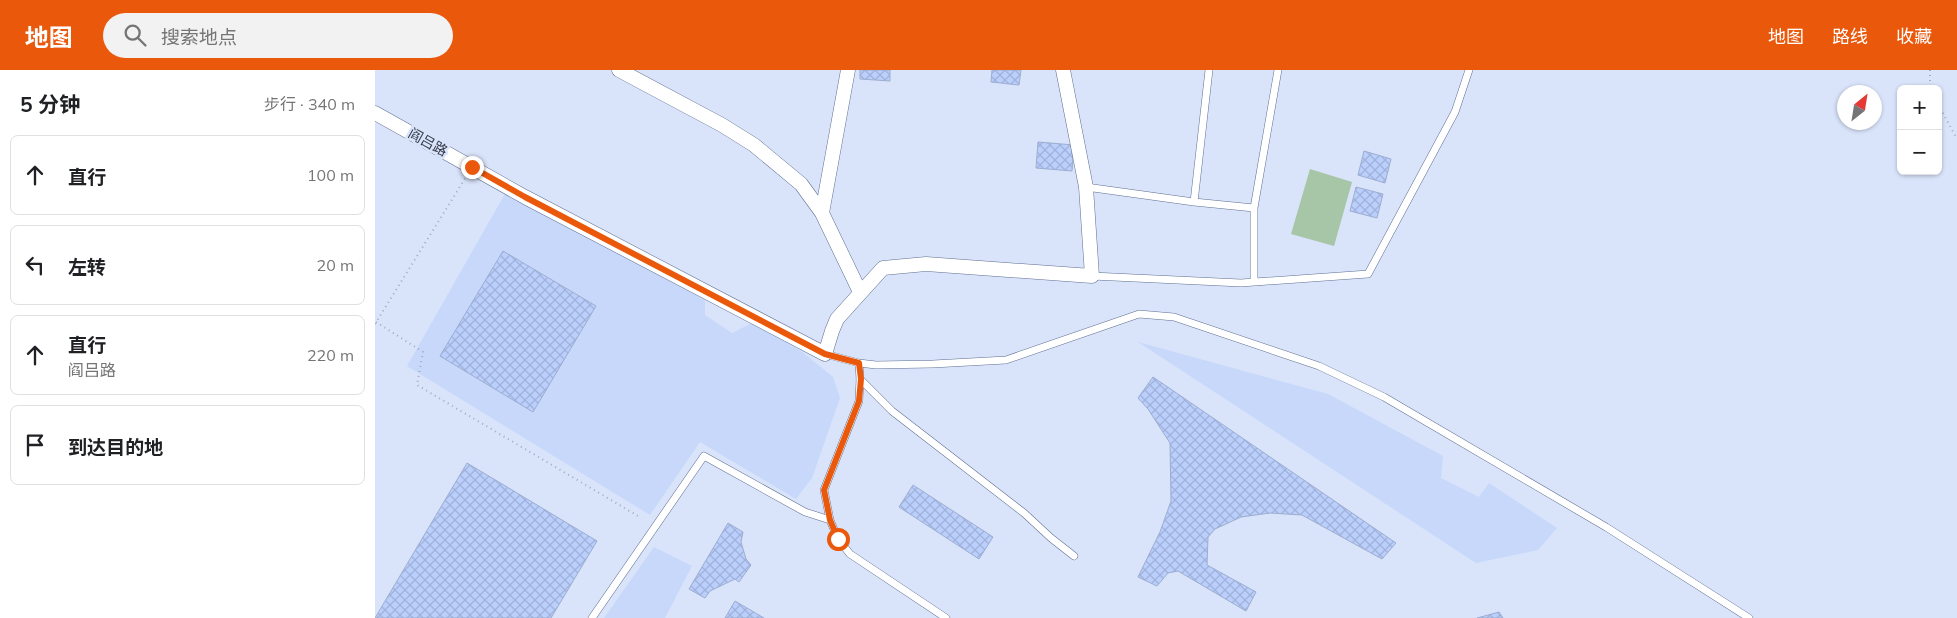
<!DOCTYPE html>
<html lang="zh">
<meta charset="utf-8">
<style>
:root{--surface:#fff;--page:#f2f2f2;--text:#202124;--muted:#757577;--line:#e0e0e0;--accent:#ea580c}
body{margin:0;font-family:Mulish,"Noto Sans SC",sans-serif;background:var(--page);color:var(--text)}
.controls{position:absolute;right:15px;top:15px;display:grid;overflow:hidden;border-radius:8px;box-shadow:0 1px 4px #0004}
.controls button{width:45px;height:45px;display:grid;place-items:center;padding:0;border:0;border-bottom:1px solid var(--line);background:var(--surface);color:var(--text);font:25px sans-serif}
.compass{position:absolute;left:1462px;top:15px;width:45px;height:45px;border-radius:50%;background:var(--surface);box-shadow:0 1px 4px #0004;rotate:30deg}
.stop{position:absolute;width:15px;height:15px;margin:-11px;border:4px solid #ea580c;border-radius:50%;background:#fff}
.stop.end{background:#ea580c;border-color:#fff;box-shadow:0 1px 5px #0008}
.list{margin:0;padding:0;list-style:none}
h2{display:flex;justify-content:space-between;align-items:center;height:65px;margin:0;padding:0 20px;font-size:21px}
h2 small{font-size:16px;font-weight:400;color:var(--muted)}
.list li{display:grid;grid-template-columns:32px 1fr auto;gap:15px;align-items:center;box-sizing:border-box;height:80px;margin:0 10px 10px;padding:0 10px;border:1px solid var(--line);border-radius:8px}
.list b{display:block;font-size:19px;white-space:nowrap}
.list p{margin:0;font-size:16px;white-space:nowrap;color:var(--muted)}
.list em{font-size:16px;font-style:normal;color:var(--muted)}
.icon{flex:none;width:28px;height:28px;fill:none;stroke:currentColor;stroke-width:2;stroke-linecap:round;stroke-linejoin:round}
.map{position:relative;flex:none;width:1582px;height:548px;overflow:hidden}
header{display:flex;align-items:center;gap:30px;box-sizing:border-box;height:70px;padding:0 25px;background:var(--accent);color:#fff}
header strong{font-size:24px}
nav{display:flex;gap:28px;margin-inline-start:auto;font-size:18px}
.search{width:350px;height:45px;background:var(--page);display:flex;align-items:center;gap:12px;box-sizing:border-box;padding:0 18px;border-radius:28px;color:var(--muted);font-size:19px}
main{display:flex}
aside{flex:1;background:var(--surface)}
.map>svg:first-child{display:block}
.built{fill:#c7d8fb}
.pitch{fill:#a7c5a7}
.building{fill:url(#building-cross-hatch);stroke:#9cadd1}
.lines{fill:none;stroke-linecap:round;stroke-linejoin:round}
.service-casing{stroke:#5f6f90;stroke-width:8}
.minor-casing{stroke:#5f6f90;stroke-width:15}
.path{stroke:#a1abbe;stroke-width:2;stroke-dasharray:1 4;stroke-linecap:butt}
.service{stroke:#fff;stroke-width:7}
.minor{stroke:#fff;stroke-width:14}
.route{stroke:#ea580c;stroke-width:6}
.labels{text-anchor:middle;stroke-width:5;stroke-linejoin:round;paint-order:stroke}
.street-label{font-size:14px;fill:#313847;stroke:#d9e4fa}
</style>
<header>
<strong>地图</strong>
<div class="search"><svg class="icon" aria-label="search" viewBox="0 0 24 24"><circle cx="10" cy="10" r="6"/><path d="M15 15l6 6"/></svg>搜索地点</div>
<nav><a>地图</a><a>路线</a><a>收藏</a></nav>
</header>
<main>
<aside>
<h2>5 分钟<small>步行 · 340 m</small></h2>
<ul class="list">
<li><svg class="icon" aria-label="ahead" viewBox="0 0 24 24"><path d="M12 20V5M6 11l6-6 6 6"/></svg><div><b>直行</b></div><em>100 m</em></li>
<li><svg class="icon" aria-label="left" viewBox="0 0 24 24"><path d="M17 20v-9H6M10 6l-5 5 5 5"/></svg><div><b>左转</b></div><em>20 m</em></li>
<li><svg class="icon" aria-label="ahead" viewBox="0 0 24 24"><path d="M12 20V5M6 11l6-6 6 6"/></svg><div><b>直行</b><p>阎吕路</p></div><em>220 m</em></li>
<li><svg class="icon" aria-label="arrive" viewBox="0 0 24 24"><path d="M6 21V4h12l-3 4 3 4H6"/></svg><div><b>到达目的地</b></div></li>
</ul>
</aside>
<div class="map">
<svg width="1582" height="548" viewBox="0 0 1582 548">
<defs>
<pattern id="building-cross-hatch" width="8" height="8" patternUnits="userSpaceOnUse" patternTransform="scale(1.25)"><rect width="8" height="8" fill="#bacffc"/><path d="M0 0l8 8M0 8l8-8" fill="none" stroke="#a0b2d9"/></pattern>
</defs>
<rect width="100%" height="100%" fill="#d9e4fa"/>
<path class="built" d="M131 122 330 230V245L357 263 377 253 426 281 458 307 465 328 437 408 421 429 325 372 275 445 32 296Z
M763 272 953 324 1068 386 1066 408 1104 427 1114 413 1182 458 1163 480 1101 493Z
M279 477 317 496 290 548H229Z"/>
<path class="pitch" d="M935 99 977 112 959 176 916 164Z"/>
<path class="building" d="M485 0H515V11L485 9Z
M617 0H646L644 15 616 12Z
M663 72 699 75 697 101 661 98Z
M989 81 1016 89 1010 113 983 105Z
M981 117 1008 124 1002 148 975 141Z
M128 181 221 236 158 342 65 286Z
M778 307 1021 473 1007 489 927 445 895 443 866 447 840 459 833 467 832 495 881 522 871 541 803 501 793 503 782 516 763 507 785 462 796 431 795 373 773 339 763 328Z
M92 393 222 471 176 548H0Z
M538 415 618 467 604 489 524 437Z
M353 453 368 462 366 472 371 489 376 495 364 512 360 509 335 521 330 528 314 519Z
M360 531 389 548H350Z
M1124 542 1128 548H1102Z"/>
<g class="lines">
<g class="service-casing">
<path id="service" d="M711 117 819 132 879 138
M819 132 834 0
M717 206 866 213 993 204 1080 42 1094 0
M879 212V138L903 0
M450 284 484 293 501 295 558 294 631 290 764 244 799 247 944 296 1009 327 1231 457 1374 548
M484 293 485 309 484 331 449 420 455 450 463 469 475 484 571 548
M485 309 517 341 649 443 676 468 699 486
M217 548 329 386 430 442 455 450"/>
</g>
<g class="minor-casing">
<path id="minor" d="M244 0 347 55 379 75 426 114 447 143 485 222
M0 43 150 127 450 284 457 261 462 249 508 198 551 194 717 206 711 117 688 0
M447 143 473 0"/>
</g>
<path class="path" d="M1555 0V19
M1563 34 1582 69
M1 252 48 282 42 315 263 446
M0 254 91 107"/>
<use href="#service" class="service"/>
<use href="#minor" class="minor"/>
</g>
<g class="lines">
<path class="route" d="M97 97 150 127 450 284 484 293 486 309 484 331 449 420 455 450 463 469"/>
</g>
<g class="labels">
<g class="street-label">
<text transform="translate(53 72) rotate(29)" y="5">阎吕路</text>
</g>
</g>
</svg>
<div class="controls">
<button>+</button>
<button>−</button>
</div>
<svg class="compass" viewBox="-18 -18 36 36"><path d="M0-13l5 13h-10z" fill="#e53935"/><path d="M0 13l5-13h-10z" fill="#757577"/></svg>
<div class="stop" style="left:463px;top:469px"></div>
<div class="stop end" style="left:97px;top:97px"></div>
</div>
</main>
